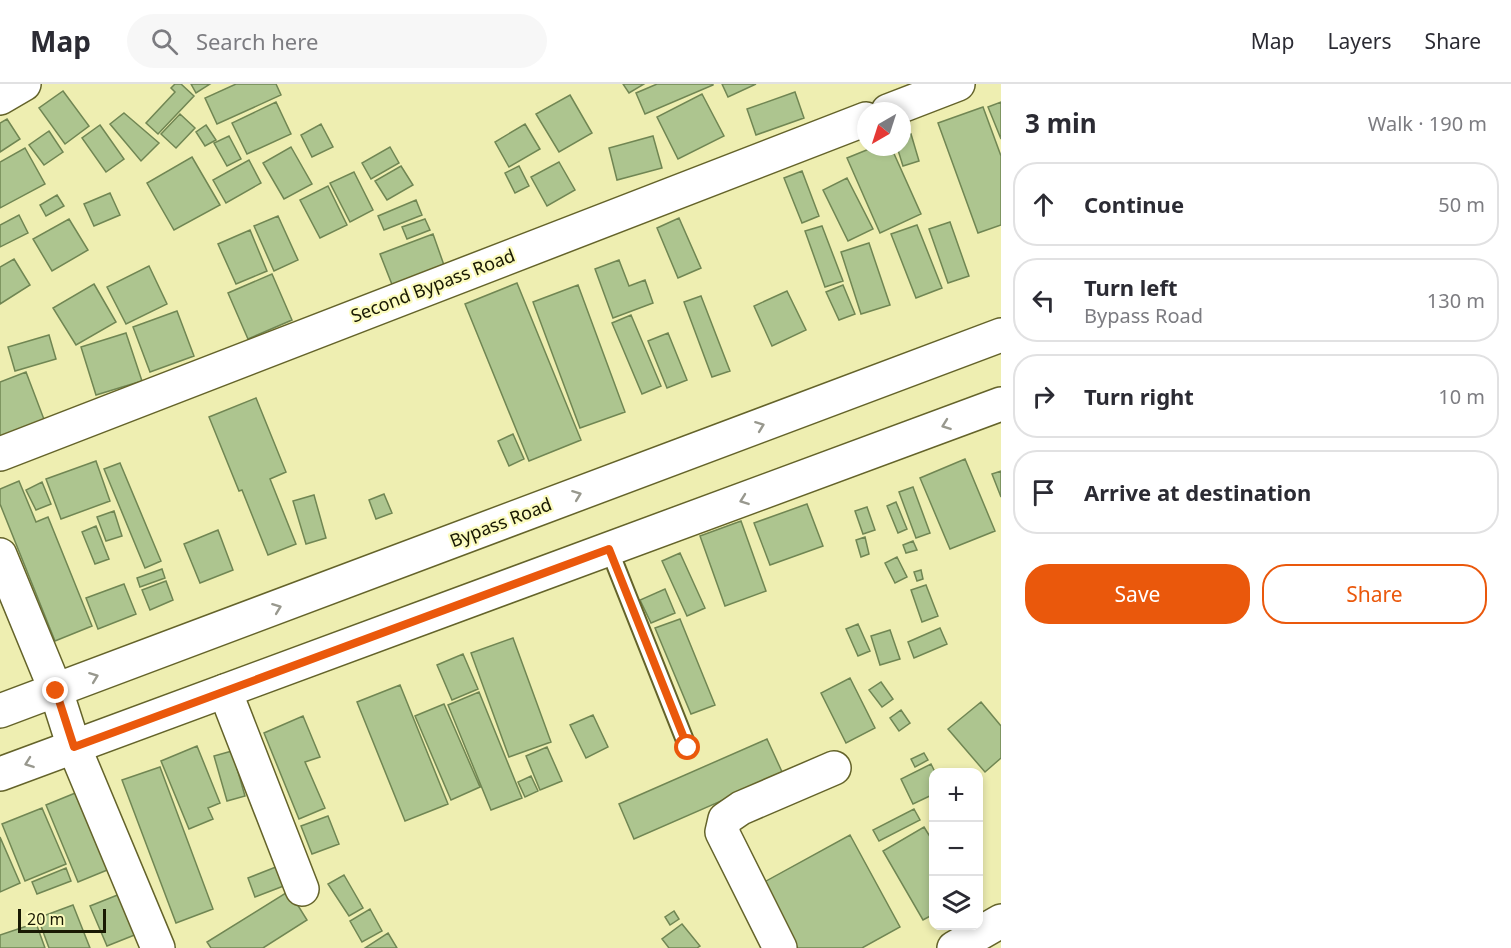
<!DOCTYPE html>
<meta charset="utf-8">
<style>
:root{--surface:#fff;--page:#f7f7f7;--text:#2b2b33;--muted:#7c7c81;--line:#e1e1e2;--accent:#ea580c}
body{margin:0;font-family:"Noto Sans",sans-serif;background:var(--page);color:var(--text)}
.controls{position:absolute;right:18px;bottom:18px;display:grid;overflow:hidden;border-radius:12px;box-shadow:0 3px 9px #0003}
.controls button{width:54px;height:54px;display:grid;place-items:center;padding:0;border:0;border-bottom:2px solid var(--line);background:var(--surface);color:var(--text);font:30px sans-serif}
.compass{position:absolute;left:857px;top:18px;width:54px;height:54px;border-radius:50%;background:var(--surface);box-shadow:0 3px 9px #0003;rotate:219deg}
.scale{position:absolute;left:18px;bottom:15px;width:88px;box-sizing:border-box;padding-left:6px;border:3px solid #191903;border-top:0;font-size:16px;line-height:21px;white-space:nowrap;color:#191903;-webkit-text-stroke:4px #fbfbbe;paint-order:stroke}
.stop{position:absolute;width:18px;height:18px;margin:-14px;border:4px solid #ea580c;border-radius:50%;background:#fff}
.stop.end{background:#ea580c;border-color:#fff;box-shadow:0 2px 6px #0008}
.list{margin:0;padding:0;list-style:none}
h2{display:flex;justify-content:space-between;align-items:center;height:78px;margin:0;padding:0 24px;font-size:26px}
h2 small{font-size:20px;font-weight:400;color:var(--muted)}
.list li{display:grid;grid-template-columns:39px 1fr auto;gap:18px;align-items:center;box-sizing:border-box;height:84px;margin:0 12px 12px;padding:0 12px;border:2px solid var(--line);border-radius:24px}
.list b{display:block;font-size:22px;white-space:nowrap}
.list p{margin:0;font-size:20px;white-space:nowrap;color:var(--muted)}
.list em{font-size:20px;font-style:normal;color:var(--muted)}
.actions{display:flex;gap:12px;padding:18px 24px}
.actions a{flex:1;padding:14px 0;border:2px solid var(--accent);border-radius:24px;text-align:center;font-size:21px;color:var(--accent)}
.actions .main{background:var(--accent);color:#fff}
.icon{flex:none;width:33px;height:33px;fill:none;stroke:currentColor;stroke-width:2;stroke-linecap:round;stroke-linejoin:round}
.map{position:relative;flex:none;width:1001px;height:864px;overflow:hidden}
header{display:flex;align-items:center;gap:36px;box-sizing:border-box;height:84px;padding:0 30px;background:var(--surface);border-bottom:2px solid var(--line)}
header strong{font-size:28px}
nav{display:flex;gap:33px;margin-inline-start:auto;font-size:21px}
.search{width:420px;height:54px;background:var(--page);display:flex;align-items:center;gap:15px;box-sizing:border-box;padding:0 21px;border-radius:33px;color:var(--muted);font-size:22px}
main{display:flex}
aside{flex:1;background:var(--surface)}
.map>svg:first-child{display:block}
.building{fill:#adc58f;stroke:#708653;stroke-width:1.5}
.lines{fill:none;stroke-linecap:round;stroke-linejoin:round}
.service-casing{stroke:#64632a;stroke-width:20}
.minor-casing{stroke:#64632a;stroke-width:36}
.primary-casing{stroke:#64632a;stroke-width:36}
.service{stroke:#fff;stroke-width:16}
.minor{stroke:#fff;stroke-width:33}
.primary{stroke:#fff;stroke-width:33}
.oneway{stroke:#98988e}
.route{stroke:#ea580c;stroke-width:8}
.labels{text-anchor:middle;stroke-width:4.5;stroke-linejoin:round;paint-order:stroke}
.street-label{font-size:18px;fill:#191903;stroke:#fbfbbe}
</style>
<header>
<strong>Map</strong>
<div class="search"><svg class="icon" aria-label="search" viewBox="0 0 24 24"><circle cx="10" cy="10" r="6"/><path d="M15 15l6 6"/></svg>Search here</div>
<nav><a>Map</a><a>Layers</a><a>Share</a></nav>
</header>
<main>
<div class="map">
<svg width="1001" height="864" viewBox="0 0 1001 864">
<rect width="100%" height="100%" fill="#eeeeb1"/>
<path class="building" d="M175 0H181L194 12 158 50 146 39 175 8 171 4Z
M191 0H210L196 9Z
M236 0H276L281 11 217 40 205 14Z
M623 0H644L629 9Z
M657 0H713V1L645 30 636 9Z
M722 0H756L728 13Z
M63 7 89 42 65 60 39 24Z
M795 8 804 34 756 51 747 25Z
M702 10 724 52 678 75 657 33Z
M570 11 592 49 559 68 536 30Z
M276 18 291 50 247 70 232 39Z
M1001 18V55L988 23Z
M983 23 1001 72V141L978 149 938 39Z
M124 29 159 59 141 77 110 40Z
M180 30 195 44 176 64 161 50Z
M7 35 20 55 0 68V39Z
M321 40 333 63 312 73 301 51Z
M525 40 540 65 509 83 495 58Z
M100 41 124 75 106 88 82 54Z
M206 41 216 56 205 62 196 48Z
M49 47 63 68 44 81 29 61Z
M911 50 919 77 903 82 897 63H902V52Z
M229 52 241 75 227 82 214 59Z
M653 52 662 84 617 96 609 64Z
M291 63 312 100 284 115 263 79Z
M390 63 399 79 371 95 362 79Z
M874 63H891L921 130 880 149 847 74Z
M25 64 45 100 0 124V78Z
M192 73 220 121 174 146 147 99Z
M249 76 261 99 226 119 213 96Z
M559 78 575 106 547 122 531 93Z
M401 82 413 101 387 116 375 97Z
M519 82 529 102 515 109 505 89Z
M802 87 819 132 802 139 784 94Z
M354 88 373 126 350 138 330 99Z
M847 94 873 145 848 157 823 106Z
M328 102 347 141 320 154 300 116Z
M110 109 120 131 94 142 84 120Z
M57 111 64 122 46 132 40 121Z
M416 116 422 131 384 146 378 132Z
M19 131 28 149 0 163V141Z
M278 132 298 176 274 187 254 142Z
M679 134 701 184 678 194 657 144Z
M69 135 88 166 52 187 33 155Z
M425 135 430 146 407 155 402 143Z
M950 138 969 192 948 199 929 145Z
M917 141 942 204 916 214 891 150Z
M822 142 843 197 825 203 805 147Z
M250 146 267 187 236 200 218 160Z
M433 150 445 184 393 203 380 170Z
M869 159 890 221 861 230 841 168Z
M14 175 30 201 0 220V183Z
M619 176 629 202 645 196 653 219 613 234 595 185Z
M149 182 167 220 126 240 107 203Z
M272 190 292 236 248 255 228 209Z
M517 199 581 356 529 377 465 220Z
M94 200 116 238 76 261 53 224Z
M578 201 625 328 580 344 533 218Z
M843 201 855 230 839 236 826 208Z
M787 207 806 246 772 262 754 222Z
M701 212 730 287 712 293 684 218Z
M177 227 194 272 150 288 133 243Z
M631 231 661 302 642 310 612 239Z
M126 249 142 297 96 311 81 263Z
M668 249 687 296 667 304 648 257Z
M49 251 56 275 15 287 8 263Z
M26 288 45 338 0 354V298Z
M256 314 286 388 270 395 296 460 268 471 242 406 239 407 209 333Z
M513 350 524 375 509 382 498 357Z
M965 375 995 447 950 465 920 394Z
M96 377 110 417 61 435 46 395Z
M120 379 161 477 145 484 104 385Z
M1001 387V413L992 390Z
M19 397 36 438 48 433 92 542 55 557 0 420V405Z
M42 398 51 420 36 426 26 406Z
M913 403 930 449 916 454 899 408Z
M384 410 392 429 376 435 369 416Z
M314 411 326 454 306 460 293 417Z
M896 418 907 445 898 449 887 422Z
M807 420 823 462 770 481 754 439Z
M867 423 875 446 863 450 855 427Z
M114 427 122 452 106 457 97 433Z
M741 437 766 507 725 522 700 452Z
M96 442 109 475 95 480 82 448Z
M218 446 233 486 200 499 184 460Z
M865 453 869 470 861 473 856 456Z
M913 457 917 466 906 469 903 461Z
M680 469 705 524 687 532 662 477Z
M897 473 907 493 895 499 885 479Z
M162 485 165 494 140 503 137 494Z
M921 486 923 495 917 497 914 488Z
M166 497 173 516 150 526 142 506Z
M124 500 136 530 98 545 86 514Z
M926 501 938 532 922 538 911 506Z
M665 505 675 529 651 539 640 516Z
M680 535 715 621 691 630 655 544Z
M858 540 870 567 858 572 846 545Z
M940 544 947 560 914 574 908 558Z
M890 546 900 575 880 581 871 552Z
M513 554 551 658 509 673 471 569Z
M463 570 478 605 452 616 437 581Z
M850 594 875 644 846 659 821 609Z
M881 598 893 615 882 623 869 606Z
M400 601 448 720 405 737 357 618Z
M479 608 522 714 491 726 448 621Z
M981 618 1001 642V674L985 688 948 645Z
M444 620 480 703 451 716 415 632Z
M901 626 910 639 899 647 890 634Z
M593 631 608 663 586 674 570 641Z
M303 632 320 673 305 678 325 724 299 735 264 649Z
M767 655 783 690 634 755 619 720Z
M197 662 220 719 208 724 213 735 189 745 161 677Z
M547 663 562 697 540 706 526 672Z
M232 667 245 712 227 717 214 672Z
M924 669 928 676 915 683 911 675Z
M931 680 935 688H934V710L913 720 901 695Z
M160 683 213 825 176 839 122 696Z
M531 692 538 707 525 713 518 698Z
M85 705 117 782 78 798 46 721Z
M42 724 66 780 25 797 2 740Z
M914 725 920 736 879 757 873 746Z
M328 732 339 760 312 770 301 742Z
M924 743 934 759V830L923 836 883 767Z
M850 751 900 843 862 864H792L757 802Z
M0 753 20 799 0 808Z
M286 779 294 798 255 813 248 794Z
M66 784 71 797 37 810 32 798Z
M344 791 363 824 349 832 328 800Z
M289 807 307 836 263 864H211L207 858Z
M125 808 142 848 107 862 90 822Z
M73 821 90 864H49L38 834Z
M370 825 382 847 362 858 350 837Z
M674 827 679 835 670 841 665 833Z
M36 839 45 864H0V851Z
M682 840 700 862 697 864H669L662 855Z
M388 849 397 864H365Z"/>
<g class="lines">
<g class="service-casing">
<path id="service" d="M609 465 688 664"/>
</g>
<g class="minor-casing">
<path id="minor" d="M0 14 24 0
M888 27 958 0
M0 370 866 35
M0 471 56 607 74 663 158 864
M225 607 302 805
M780 864 722 748 725 735 741 724 834 684
M954 864 1001 837"/>
</g>
<g class="primary-casing">
<path id="primary" d="M0 627 1001 251
M0 690 1001 320"/>
</g>
<use href="#service" class="service"/>
<use href="#minor" class="minor"/>
<use href="#primary" class="primary"/>
</g>
<defs><path id="oneway-chevron" d="M-2-3.5L2.5 0L-2 3.5" fill="none" stroke-width="1.6" stroke-linecap="round" stroke-linejoin="round" transform="scale(1.5)"/></defs>
<g class="oneway">
<use href="#oneway-chevron" transform="translate(946 341) rotate(160)"/>
<use href="#oneway-chevron" transform="translate(760 342) rotate(-21)"/>
<use href="#oneway-chevron" transform="translate(577 411) rotate(-21)"/>
<use href="#oneway-chevron" transform="translate(744 416) rotate(160)"/>
<use href="#oneway-chevron" transform="translate(277 524) rotate(-21)"/>
<use href="#oneway-chevron" transform="translate(94 593) rotate(-21)"/>
<use href="#oneway-chevron" transform="translate(29 679) rotate(160)"/>
</g>
<g class="lines">
<path class="route" d="M56 607 74 663 609 465 688 664"/>
</g>
<g class="labels">
<g class="street-label">
<text transform="translate(433 202) rotate(-21)" y="6">Second Bypass Road</text>
<text transform="translate(501 439) rotate(-21)" y="6">Bypass Road</text>
</g>
</g>
</svg>
<div class="controls">
<button>+</button>
<button>−</button>
<button><svg class="icon" aria-label="layers" viewBox="0 0 24 24"><path d="M12 4l9 5-9 5-9-5zM3 14l9 5 9-5"/></svg></button>
</div>
<svg class="compass" viewBox="-18 -18 36 36"><path d="M0-13l5 13h-10z" fill="#e53935"/><path d="M0 13l5-13h-10z" fill="#7c7c81"/></svg>
<div class="scale">20 m</div>
<div class="stop" style="left:688px;top:664px"></div>
<div class="stop end" style="left:56px;top:607px"></div>
</div>
<aside>
<h2>3 min<small>Walk · 190 m</small></h2>
<ul class="list">
<li><svg class="icon" aria-label="ahead" viewBox="0 0 24 24"><path d="M12 20V5M6 11l6-6 6 6"/></svg><div><b>Continue</b></div><em>50 m</em></li>
<li><svg class="icon" aria-label="left" viewBox="0 0 24 24"><path d="M17 20v-9H6M10 6l-5 5 5 5"/></svg><div><b>Turn left</b><p>Bypass Road</p></div><em>130 m</em></li>
<li><svg class="icon" aria-label="right" viewBox="0 0 24 24"><path d="M7 20v-9h11M14 6l5 5-5 5"/></svg><div><b>Turn right</b></div><em>10 m</em></li>
<li><svg class="icon" aria-label="arrive" viewBox="0 0 24 24"><path d="M6 21V4h12l-3 4 3 4H6"/></svg><div><b>Arrive at destination</b></div></li>
</ul>
<div class="actions"><a class="main">Save</a><a>Share</a></div>
</aside>
</main>
